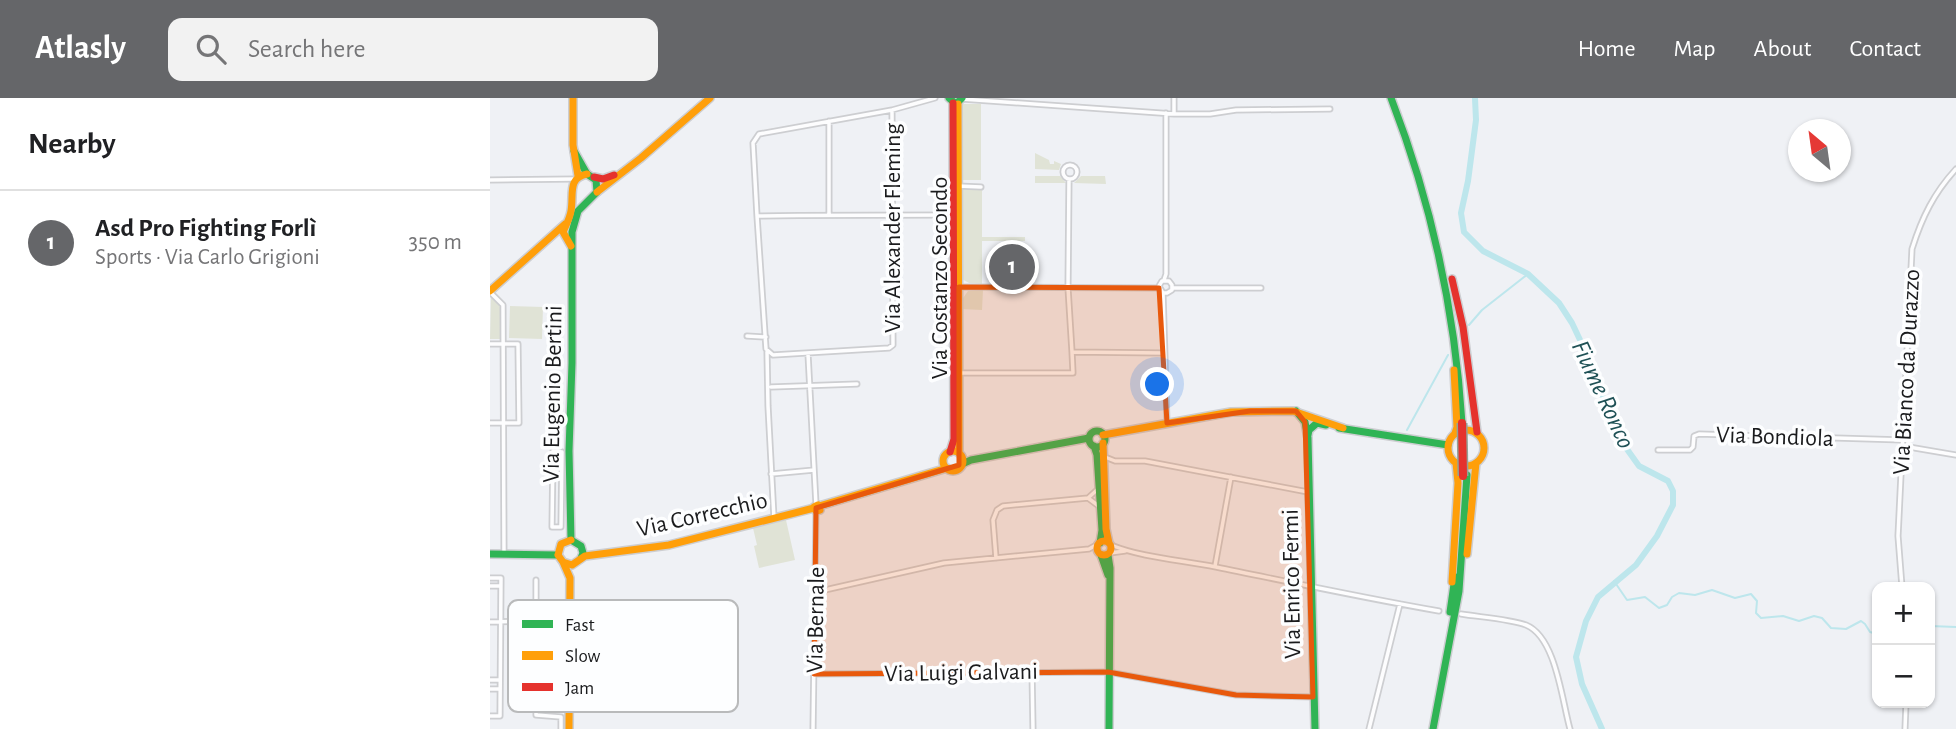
<!DOCTYPE html>
<meta charset="utf-8">
<style>
:root{--surface:#fff;--page:#f2f2f2;--text:#202124;--muted:#757577;--line:#e0e0e0;--accent:#656669}
body{margin:0;font-family:"Alegreya Sans",sans-serif;background:var(--page);color:var(--text)}
.controls{position:absolute;right:21px;bottom:21px;display:grid;overflow:hidden;border-radius:14px;box-shadow:0 2px 5px #0004}
.controls button{width:63px;height:63px;display:grid;place-items:center;padding:0;border:0;border-bottom:2px solid var(--line);background:var(--surface);color:var(--text);font:35px sans-serif}
.compass{position:absolute;left:1298px;top:21px;width:63px;height:63px;border-radius:50%;background:var(--surface);box-shadow:0 2px 5px #0004;rotate:331deg}
.you{position:absolute;left:668px;top:287px;width:24px;height:24px;margin:-18px;border:5px solid #fff;border-radius:50%;background:#1a73e8;box-shadow:0 0 0 10px #1a73e833}
.badge{display:grid;place-items:center;width:46px;height:46px;border-radius:50%;background:var(--accent);color:#fff;font-size:23px;font-weight:700}
.pin{position:absolute;translate:-50% -50%;border:4px solid #fff;box-shadow:0 2px 7px #0006}
.list{margin:0;padding:0;list-style:none}
h2{display:flex;justify-content:space-between;align-items:center;height:91px;margin:0;padding:0 28px;font-size:30px}
h2 small{font-size:23px;font-weight:400;color:var(--muted)}
.list li{display:grid;grid-template-columns:46px 1fr auto;gap:21px;align-items:center;box-sizing:border-box;height:105px;padding:0 28px;border-top:2px solid var(--line)}
.list b{display:block;font-size:26px;white-space:nowrap}
.list p{margin:0;font-size:23px;white-space:nowrap;color:var(--muted)}
.list em{font-size:23px;font-style:normal;color:var(--muted)}
.icon{flex:none;width:38px;height:38px;fill:none;stroke:currentColor;stroke-width:2;stroke-linecap:round;stroke-linejoin:round}
.map{position:relative;flex:none;width:1466px;height:631px;overflow:hidden}
header{display:flex;align-items:center;gap:42px;box-sizing:border-box;height:98px;padding:0 35px;background:var(--accent);color:#fff}
header strong{font-size:33px}
nav{display:flex;gap:38px;margin-inline-start:auto;font-size:24px}
.search{width:490px;height:63px;background:var(--page);display:flex;align-items:center;gap:18px;box-sizing:border-box;padding:0 24px;border-radius:14px;color:var(--muted);font-size:26px}
main{display:flex}
aside{flex:1;background:var(--surface)}
.map>svg:first-child{display:block}
.green{fill:#e0e3d6}
.lines{fill:none;stroke-linecap:round;stroke-linejoin:round}
.stream{stroke:#bde6ec;stroke-width:2}
.river{stroke:#bde6ec;stroke-width:6}
.street-casing{stroke:#cdced1;stroke-width:7}
.fast-casing{stroke:#cdced1;stroke-width:10}
.slow-casing{stroke:#cdced1;stroke-width:10}
.jam-casing{stroke:#cdced1;stroke-width:10}
.street{stroke:#fdfdfe;stroke-width:3.5}
.fast{stroke:#30b455;stroke-width:7}
.slow{stroke:#ff9f0a;stroke-width:7}
.jam{stroke:#e5322d;stroke-width:7}
.jam-bridge-casing{stroke:#93a196;stroke-width:11;stroke-linecap:butt}
.jam-bridge{stroke:#e5322d;stroke-width:8}
.marked{fill:#e8590c;fill-opacity:0.2;stroke:#e8590c;stroke-width:5;stroke-linejoin:round}
.labels{text-anchor:middle;stroke-width:7;stroke-linejoin:round;paint-order:stroke}
.street-label{font-size:24px;fill:#1a1b1d;stroke:#fdfeff}
.water-label{font-size:26px;font-style:italic;fill:#1f5156;stroke:#fdfeff}
.key{fill:#fdfeff;stroke:#b9babb;stroke-width:2}
.key-label{font-size:19px;fill:#1a1b1d}
</style>
<header>
<strong>Atlasly</strong>
<div class="search"><svg class="icon" aria-label="search" viewBox="0 0 24 24"><circle cx="10" cy="10" r="6"/><path d="M15 15l6 6"/></svg>Search here</div>
<nav><a>Home</a><a>Map</a><a>About</a><a>Contact</a></nav>
</header>
<main>
<aside>
<h2>Nearby<small></small></h2>
<ul class="list">
<li><span class="badge">1</span><div><b>Asd Pro Fighting Forlì</b><p>Sports · Via Carlo Grigioni</p></div><em>350 m</em></li>
</ul>
</aside>
<div class="map">
<svg width="1466" height="631" viewBox="0 0 1466 631">
<rect width="100%" height="100%" fill="#eff1f5"/>
<path class="green" d="M472 6H491V82H471Z
M545 55 559 62 560 66H564V63L571 66 569 72 545 71Z
M545 78H570L576 85H545Z
M591 78H615L616 86 584 85Z
M470 91H492V139H535V143H492V186L479 185 472 181Z
M493 192 492 212 471 211V203L478 193Z
M1 198 11 209 10 241H0Z
M20 208 53 209 52 241 19 240Z
M296 422 305 462 269 470 264 448 267 447 263 430Z"/>
<g class="lines">
<path class="stream" d="M979 227 992 212 1038 176
M917 332 958 257
M1124 483 1137 502 1155 499 1169 510 1177 507 1182 499 1189 495 1205 497 1222 492 1245 500 1261 496 1267 503 1266 515 1271 520 1293 518 1309 523 1324 518 1332 520 1341 530 1356 531 1371 523 1375 526 1380 534 1387 536
M1440 528 1466 529"/>
<path class="river" d="M985 0 986 22 978 83 971 115 974 134 993 153 1038 176 1069 205 1082 225 1091 244 1129 340 1149 368 1178 383 1183 393V407L1167 438 1146 467 1108 499 1096 523 1086 559 1092 586 1112 631"/>
<g class="street-casing">
<path id="street" d="M472 1 684 16H720L746 12 840 11
M402 12 403 247 399 250 283 257 276 251 267 118C332 117 398 117 463 117
M684 16V0
M573 74a7 7 0 1 1 14 0a7 7 0 1 1-14 0Z
M579 81 578 190 582 254
M0 82 85 81
M468 88 491 89
M339 116V23
M267 118 263 45 269 36 402 12 445 0
M674 182 676 176V15
M469 189 669 190
M683 190H771
M0 194 13 207 14 456
M673 195H677L682 192V187L679 183H672L669 188 673 195 677 325
M257 238 276 239
M0 246H28L29 325H0
M277 254 278 308 284 420
M318 256 326 407
M468 275H583L582 254 674 255
M281 289 367 286
M1413 348 1466 357
M1168 352H1200L1203 349 1204 338 1209 336 1413 342
M63 353 72 354 71 429H62Z
M615 359 625 363H655L818 394
M281 376 324 372
M598 400 610 409
M621 447C653 460 692 462 726 469 800 484 874 500 949 513
M620 455 635 453
M506 460 503 422 507 412 513 408 598 400 608 391
M725 468 741 379
M0 480H11L10 618H0
M46 482V617L71 619V631
M0 488H10
M1412 489 1408 438 1422 151C1432 119 1444 95 1466 71
M326 494 454 465 599 451 608 446
M971 516C989 519 1020 521 1036 527 1066 539 1072 603 1080 631
M0 524 46 523
M542 574 543 631
M324 576 618 574 746 597 823 599
M0 582H10
M0 591H10
M323 631 326 413
M879 631 910 506
M1415 631 1416 605"/>
</g>
<g class="fast-casing">
<path id="fast" d="M459 0 466 6 472 0
M901 0C942 106 965 212 972 325
M806 313 815 324 818 340 825 631
M849 330 958 347
M599 341a8 8 0 1 1 16 0a8 8 0 1 1-16 0Z
M818 337 819 332 827 325 836 327
M604 348 607 357 612 432 610 445
M472 366 481 362 599 340
M81 442 79 353 82 265V134L88 113 107 94 106 82 97 76 84 53
M81 442 91 448 93 455 91 460
M0 456 68 457
M611 457 618 477
M618 457 620 470 619 631
M960 514 965 479
M943 631 969 493 977 377"/>
</g>
<g class="slow-casing">
<path id="slow" d="M83 0V47L88 78
M468 6 469 355
M107 94 151 60 220 0
M81 148 73 134C76 127 80 120 81 113 84 96 77 80 97 76
M0 193 75 126
M964 272 967 329 965 335
M958 350a18 18 0 1 1 36 0a18 18 0 1 1-36 0Z
M613 337 741 314 803 313 853 330
M613 345 616 431 619 445
M453 363a10 10 0 1 1 20 0a10 10 0 1 1-20 0Z
M328 407 330 412 326 413 324 409Z
M329 408 457 370
M607 450a7 7 0 1 1 14 0a7 7 0 1 1-14 0Z
M977 456 986 365
M68 457 73 464 82 467 95 458 179 447 324 410
M68 457 71 446 81 442
M73 464 80 480 79 631
M962 484 968 385 966 365"/>
</g>
<g class="jam-casing">
<path id="jam" d="M104 79 113 81 124 77
M962 181 973 229 987 334
M460 354 464 341 463 5"/>
</g>
<use href="#street" class="street"/>
<use href="#fast" class="fast"/>
<use href="#slow" class="slow"/>
<use href="#jam" class="jam"/>
<g class="jam-bridge-casing">
<path id="jam-bridge" d="M972 325 973 378"/>
</g>
<use href="#jam-bridge" class="jam-bridge"/>
</g>
<path class="marked" d="M469 189 669 190 677 325 760 313H806L815 324 823 599 746 597 618 574 324 576 326 410 469 367Z"/>
<g class="labels">
<g class="street-label">
<text transform="translate(402 130) rotate(-90)" y="8">Via Alexander Fleming</text>
<text transform="translate(449 180) rotate(-90)" y="8">Via Costanzo Secondo</text>
<text transform="translate(1416 274) rotate(-87)" y="8">Via Bianco da Durazzo</text>
<text transform="translate(62 296) rotate(-89)" y="8">Via Eugenio Bertini</text>
<text transform="translate(1285 338) rotate(2)" y="8">Via Bondiola</text>
<text transform="translate(212 416) rotate(-13)" y="8">Via Correcchio</text>
<text transform="translate(801 486) rotate(-91)" y="8">Via Enrico Fermi</text>
<text transform="translate(325 522) rotate(-89)" y="8">Via Bernale</text>
<text transform="translate(471 574) rotate(-1)" y="8">Via Luigi Galvani</text>
</g>
<g class="water-label">
<text transform="translate(1114 296) rotate(65)" y="9">Fiume Ronco</text>
</g>
</g>
<rect x="18" y="502" width="230" height="112" rx="10" class="key"/>
<rect x="32" y="522" width="31" height="8" fill="#30b455"/>
<rect x="32" y="553" width="31" height="9" fill="#ff9f0a"/>
<rect x="32" y="585" width="31" height="8" fill="#e5322d"/>
<g class="key-label">
<text x="75" y="533">Fast</text>
<text x="75" y="564">Slow</text>
<text x="75" y="596">Jam</text>
</g>
</svg>
<div class="controls">
<button>+</button>
<button>−</button>
</div>
<svg class="compass" viewBox="-18 -18 36 36"><path d="M0-13l5 13h-10z" fill="#e53935"/><path d="M0 13l5-13h-10z" fill="#757577"/></svg>
<div class="you"></div>
<div class="pin badge" style="left:522px;top:169px">1</div>
</div>
</main>
